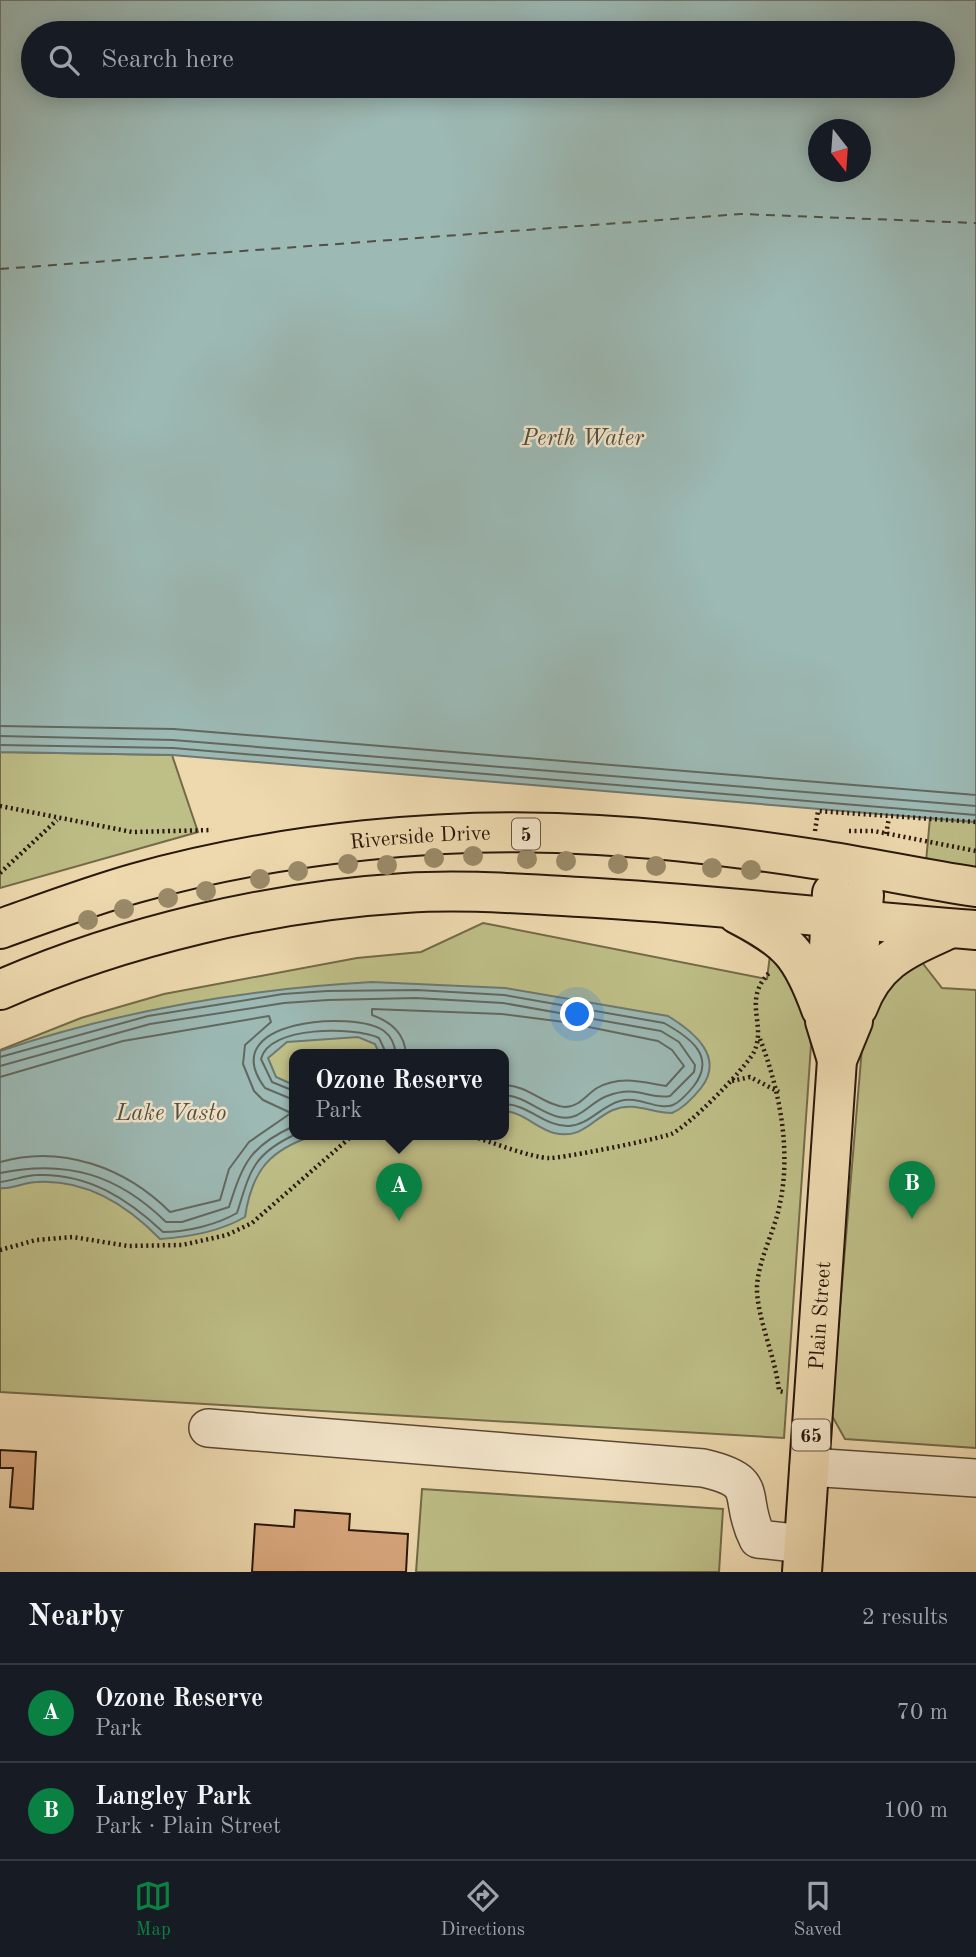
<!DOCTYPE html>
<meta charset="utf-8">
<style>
:root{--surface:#171b24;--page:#20242c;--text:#f1f3f6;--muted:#9ea1a6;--line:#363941;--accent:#0b8043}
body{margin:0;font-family:"Old Standard TT",serif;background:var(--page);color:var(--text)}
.compass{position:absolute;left:808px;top:119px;width:63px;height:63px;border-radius:50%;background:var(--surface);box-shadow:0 4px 18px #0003;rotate:163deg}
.you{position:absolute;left:578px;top:1015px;width:24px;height:24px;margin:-18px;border:5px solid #fff;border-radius:50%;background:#1a73e8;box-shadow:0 0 0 10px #1a73e833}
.badge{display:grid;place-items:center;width:46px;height:46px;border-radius:50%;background:var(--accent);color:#fff;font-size:23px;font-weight:700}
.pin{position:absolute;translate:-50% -58px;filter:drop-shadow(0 2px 4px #0008)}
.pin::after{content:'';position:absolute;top:37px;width:24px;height:21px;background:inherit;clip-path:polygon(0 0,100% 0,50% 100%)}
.popup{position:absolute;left:289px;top:1049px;width:220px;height:91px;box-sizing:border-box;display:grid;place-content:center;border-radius:14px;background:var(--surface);filter:drop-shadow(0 2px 5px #0005);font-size:23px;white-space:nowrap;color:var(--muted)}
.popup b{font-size:26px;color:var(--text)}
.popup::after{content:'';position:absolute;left:50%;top:100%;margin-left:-14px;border:14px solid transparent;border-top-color:var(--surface)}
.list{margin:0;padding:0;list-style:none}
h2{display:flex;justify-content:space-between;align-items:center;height:91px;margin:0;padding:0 28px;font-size:30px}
h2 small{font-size:23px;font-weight:400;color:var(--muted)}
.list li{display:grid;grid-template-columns:46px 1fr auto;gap:21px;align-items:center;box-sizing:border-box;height:98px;padding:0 28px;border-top:2px solid var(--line)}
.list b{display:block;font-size:26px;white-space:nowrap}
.list p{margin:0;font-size:23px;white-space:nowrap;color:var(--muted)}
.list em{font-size:23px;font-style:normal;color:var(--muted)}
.icon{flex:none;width:38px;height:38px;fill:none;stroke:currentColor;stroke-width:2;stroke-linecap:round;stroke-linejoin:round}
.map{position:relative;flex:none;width:976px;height:1572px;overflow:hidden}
.search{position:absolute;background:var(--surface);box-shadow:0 4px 18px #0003;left:21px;right:21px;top:21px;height:77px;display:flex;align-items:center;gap:18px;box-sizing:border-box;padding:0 24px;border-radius:38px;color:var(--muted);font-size:26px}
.sheet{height:287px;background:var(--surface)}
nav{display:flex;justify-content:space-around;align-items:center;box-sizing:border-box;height:98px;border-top:2px solid var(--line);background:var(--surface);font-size:19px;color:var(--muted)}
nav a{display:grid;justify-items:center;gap:4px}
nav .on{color:var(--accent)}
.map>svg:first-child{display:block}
.green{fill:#bebe87;stroke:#736a49;stroke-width:2;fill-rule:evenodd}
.water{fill:#9cb9b4;stroke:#6e7870;stroke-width:2;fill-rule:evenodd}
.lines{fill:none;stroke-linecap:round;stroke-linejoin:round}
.shore{stroke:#626860;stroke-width:2}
.ferry{stroke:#515046;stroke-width:2;stroke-dasharray:9 7;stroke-linecap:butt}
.building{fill:#d8a77d;stroke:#28170b;stroke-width:2}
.minor-casing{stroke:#5a4834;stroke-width:40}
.major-casing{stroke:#28170b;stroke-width:42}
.path{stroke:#28170b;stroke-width:4.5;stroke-dasharray:2 3.5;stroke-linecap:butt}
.minor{stroke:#f4e6cb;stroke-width:37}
.major{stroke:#eed9af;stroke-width:38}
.tree{fill:#9a8a69}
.labels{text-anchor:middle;stroke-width:5;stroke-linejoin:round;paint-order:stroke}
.shield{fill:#f4e6cb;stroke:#655545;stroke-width:2}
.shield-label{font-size:19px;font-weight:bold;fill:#28170b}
.street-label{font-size:21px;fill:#28170b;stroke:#f4e6cb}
.water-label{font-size:23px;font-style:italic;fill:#515046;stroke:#f4e6cb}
</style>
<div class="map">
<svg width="976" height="1572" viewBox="0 0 976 1572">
<rect width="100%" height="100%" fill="#eed9af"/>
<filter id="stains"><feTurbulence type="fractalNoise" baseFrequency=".00286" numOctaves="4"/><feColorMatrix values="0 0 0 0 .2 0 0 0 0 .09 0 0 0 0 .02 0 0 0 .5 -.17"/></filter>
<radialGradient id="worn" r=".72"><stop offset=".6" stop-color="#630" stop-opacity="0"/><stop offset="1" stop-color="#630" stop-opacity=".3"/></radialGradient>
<path class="green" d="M0 752 172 755 198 832 0 888Z
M930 818 976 822V869L926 862Z
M483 923 767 979 771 947 805 1002 811 1045 784 1438 0 1392V1050L81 1018 164 994 357 958 421 952ZM294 1055H504V1135H294Z
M917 956 942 988 976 990V1448L845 1439 831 1414 864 1024 879 990Z
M422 1489 723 1509 719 1572H416Z"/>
<path class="water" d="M0 0H976V822L172 755 0 752ZM33 33H943V86H33ZM818 130H860V172H818Z
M372 982 505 988 668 1016C694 1032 725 1057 701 1088 693 1098 684 1108 672 1113 651 1113 634 1101 613 1110 592 1119 582 1140 554 1133 536 1128 523 1112 504 1111V1055H380L375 1044 358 1037 287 1042 268 1058 276 1077 294 1085V1135H316C270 1149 252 1170 245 1217 219 1232 190 1237 160 1239 128 1206 86 1179 37 1182 25 1182 10 1190 0 1188V1051C122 1010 244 989 372 982Z"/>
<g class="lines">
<path class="shore" d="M0 726 174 729 976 795
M0 736 173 740 976 806
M0 745 173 748 976 815
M406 1055C405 1033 391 1022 372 1015V1009L502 1014 564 1022 658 1041 672 1050 684 1066 666 1086C642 1082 620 1075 597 1088 586 1095 579 1107 565 1107 546 1106 527 1085 504 1085
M0 1057 148 1016 283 994 327 991 417 990 504 995 664 1023C691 1038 717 1057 693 1087 688 1093 680 1102 673 1105 657 1111 638 1095 620 1101 601 1106 589 1125 569 1126 545 1127 528 1104 504 1104
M0 1066 150 1024 284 1003 328 1000 416 998 503 1003 661 1031 679 1042 695 1065 694 1072 670 1096C648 1100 638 1084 607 1096 590 1102 580 1122 559 1117 540 1113 525 1096 504 1095
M0 1077 123 1041 269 1016 271 1022 245 1045 243 1064 254 1091 263 1100 291 1113 249 1142 229 1169 220 1200 170 1212C126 1168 62 1144 0 1162
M294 1091 272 1082 261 1059C269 1025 355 1027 379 1038L387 1055
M294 1100 265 1088C213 1019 355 1010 384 1031 391 1036 395 1046 396 1055
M0 1173C67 1159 118 1175 166 1222H182L229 1207C243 1163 250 1146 294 1126
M0 1182C12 1181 25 1175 37 1175 88 1173 128 1199 163 1232 187 1232 216 1225 237 1213 250 1172 252 1155 294 1135"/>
<path class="ferry" d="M0 269 741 214 976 223"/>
</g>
<path class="building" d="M0 1450 36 1452 33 1509 10 1507 13 1468H0Z
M295 1510 350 1514 349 1530 408 1534 406 1572H252L255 1524 294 1527Z"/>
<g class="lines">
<g class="minor-casing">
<path id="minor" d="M208 1428 703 1468C764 1482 736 1496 758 1539L804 1544
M809 1467 976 1478"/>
</g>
<g class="major-casing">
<g id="major">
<path d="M832 893 825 1021 837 1060"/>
<path d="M737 914C789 941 801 954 821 1009"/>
<path id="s1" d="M0 929C45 913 90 896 136 883 279 843 450 825 598 835 670 839 743 848 814 859 868 867 922 879 976 887"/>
<path d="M0 990C123 936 272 901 405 893 463 889 522 894 580 897 712 904 844 920 976 930"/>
<path d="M858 1007C876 959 906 949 949 929"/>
<path id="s2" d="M802 1572 837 1060 853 1021 864 895"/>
</g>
</g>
<path class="path" d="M0 806 132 832 212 830
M815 831 818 811 976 822
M849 831H874L976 851
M886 834 889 818
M0 873 57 820
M760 1039C780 1091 792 1153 779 1208 773 1235 759 1258 757 1286 756 1316 776 1358 779 1391L784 1392
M732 1081 750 1077 779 1092
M468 1135C489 1141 531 1158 550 1158 564 1158 658 1139 671 1134 688 1127 745 1069 754 1052 767 1024 742 1001 769 973
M0 1250 36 1240 73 1237 128 1246 182 1245 227 1235 252 1223 353 1135"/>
<use href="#minor" class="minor"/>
<use href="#major" class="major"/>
</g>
<g class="tree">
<circle cx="473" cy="856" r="10"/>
<circle cx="434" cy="858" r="10"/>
<circle cx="527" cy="859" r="10"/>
<circle cx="566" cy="861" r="10"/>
<circle cx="348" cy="864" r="10"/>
<circle cx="618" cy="864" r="10"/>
<circle cx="387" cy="865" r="10"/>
<circle cx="656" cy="866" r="10"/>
<circle cx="712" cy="868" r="10"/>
<circle cx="751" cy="870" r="10"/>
<circle cx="298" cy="871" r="10"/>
<circle cx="260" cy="879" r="10"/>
<circle cx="206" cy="891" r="10"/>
<circle cx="168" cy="898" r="10"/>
<circle cx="124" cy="909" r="10"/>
<circle cx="88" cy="920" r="10"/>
</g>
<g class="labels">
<g class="shield">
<rect x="512" y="818.5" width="28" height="31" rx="5"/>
<rect x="792" y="1419.5" width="38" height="31" rx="5"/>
</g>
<g class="shield-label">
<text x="526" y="841">5</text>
<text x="811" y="1442">65</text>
</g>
<g class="street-label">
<text dy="7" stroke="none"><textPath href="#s1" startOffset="432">Riverside Drive</textPath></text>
<text dy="7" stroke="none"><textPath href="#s2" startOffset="257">Plain Street</textPath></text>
</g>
<g class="water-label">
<text x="583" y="445">Perth Water</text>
<text x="171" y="1120">Lake Vasto</text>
</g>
</g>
<rect width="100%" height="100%" filter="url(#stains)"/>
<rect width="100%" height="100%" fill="url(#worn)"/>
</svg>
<svg class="compass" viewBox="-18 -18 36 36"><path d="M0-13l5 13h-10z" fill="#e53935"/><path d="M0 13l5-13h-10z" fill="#9ea1a6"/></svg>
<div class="you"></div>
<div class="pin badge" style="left:399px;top:1221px">A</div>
<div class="popup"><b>Ozone Reserve</b>Park</div>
<div class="pin badge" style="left:912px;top:1219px">B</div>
<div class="search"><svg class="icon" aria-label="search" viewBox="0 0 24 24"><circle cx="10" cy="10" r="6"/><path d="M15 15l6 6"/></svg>Search here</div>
</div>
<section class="sheet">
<h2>Nearby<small>2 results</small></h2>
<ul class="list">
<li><span class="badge">A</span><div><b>Ozone Reserve</b><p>Park</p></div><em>70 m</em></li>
<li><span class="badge">B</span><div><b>Langley Park</b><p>Park · Plain Street</p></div><em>100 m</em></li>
</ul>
</section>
<nav>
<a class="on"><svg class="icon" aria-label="map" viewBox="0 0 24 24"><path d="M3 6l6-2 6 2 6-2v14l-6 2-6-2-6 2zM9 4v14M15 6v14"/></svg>Map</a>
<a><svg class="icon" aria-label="directions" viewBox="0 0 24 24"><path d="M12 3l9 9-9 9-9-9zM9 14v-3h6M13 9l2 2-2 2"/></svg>Directions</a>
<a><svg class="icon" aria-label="saved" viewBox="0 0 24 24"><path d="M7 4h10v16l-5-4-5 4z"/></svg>Saved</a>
</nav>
